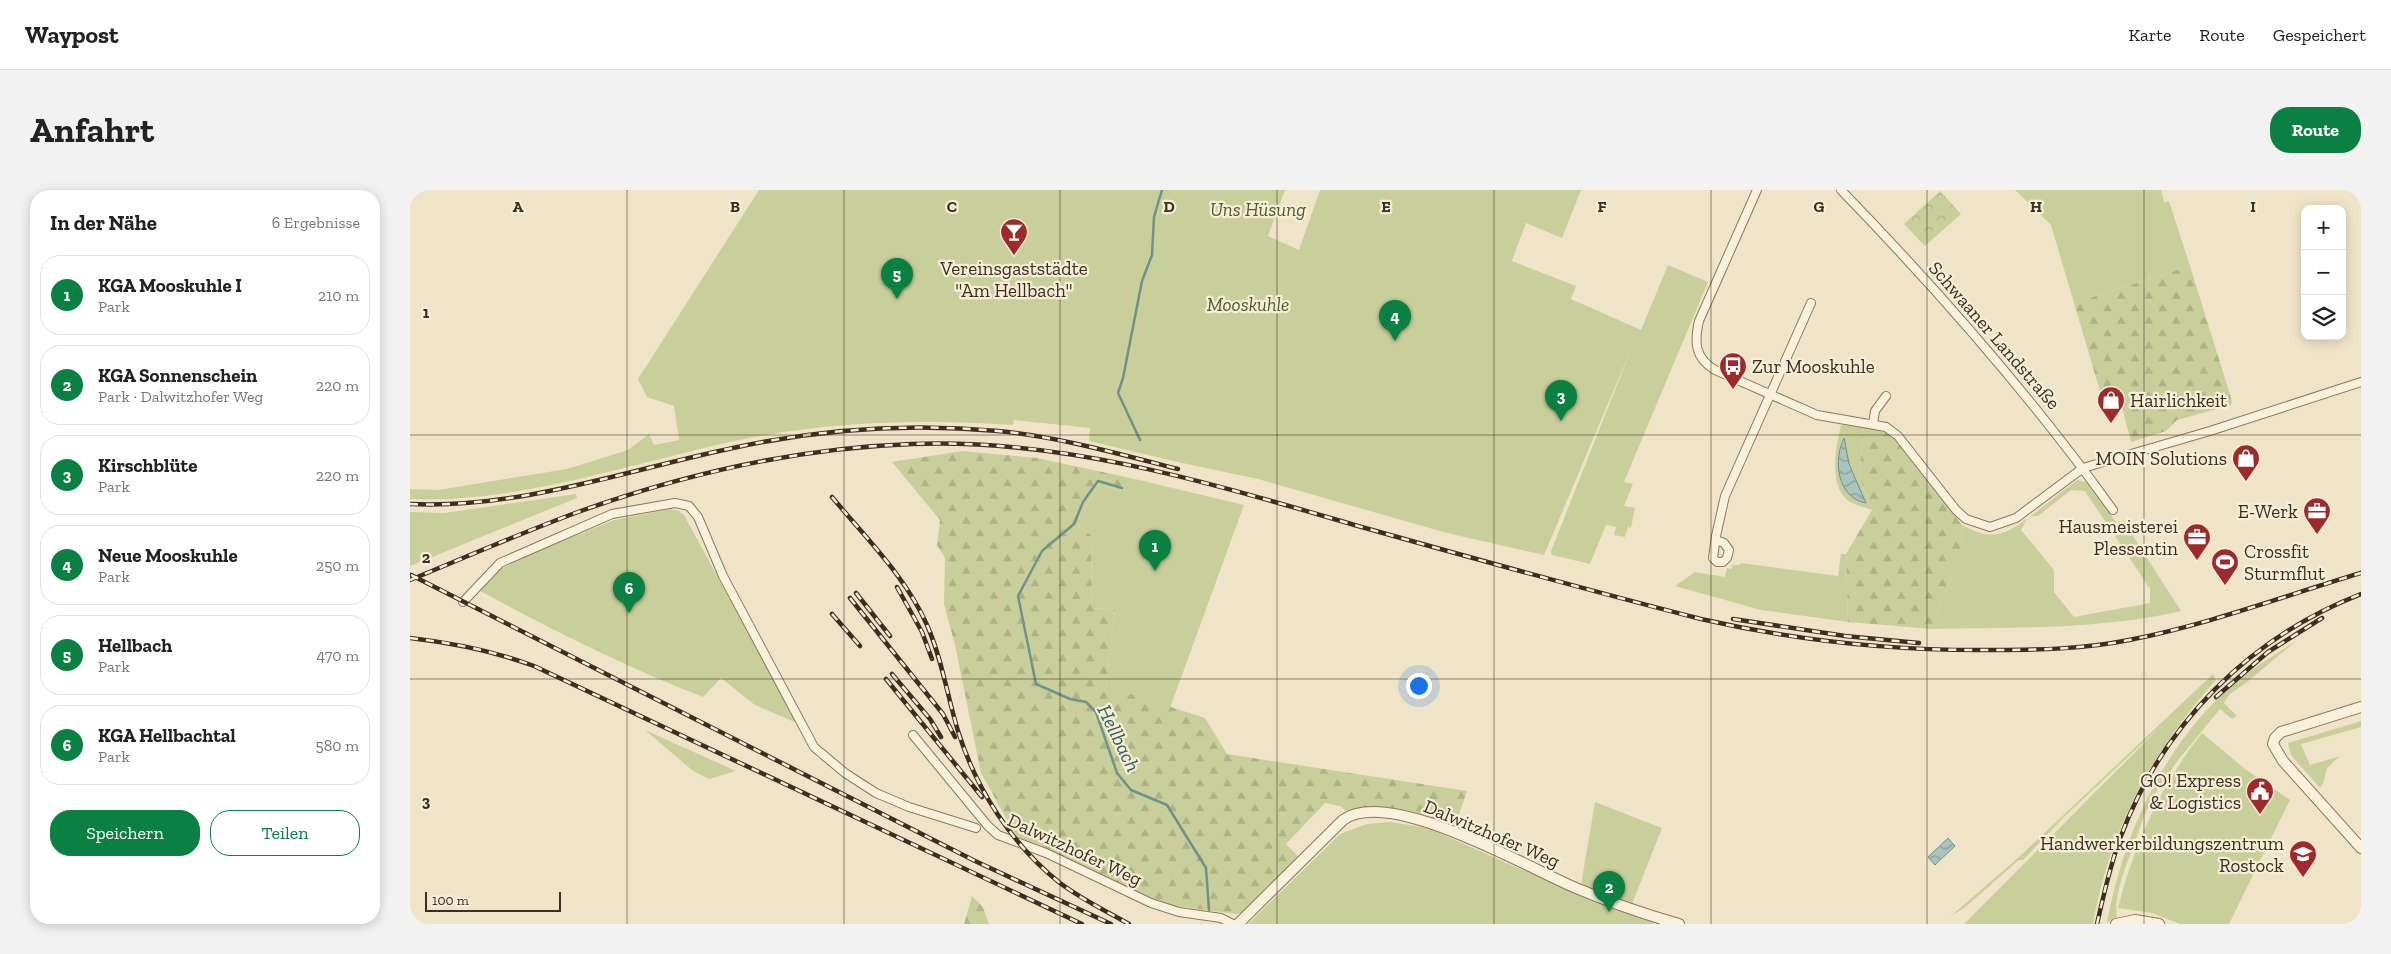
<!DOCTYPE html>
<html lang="de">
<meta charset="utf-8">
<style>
:root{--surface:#fff;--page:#f2f2f2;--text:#222;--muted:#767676;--line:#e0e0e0;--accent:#0b8043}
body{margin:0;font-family:"Zilla Slab",serif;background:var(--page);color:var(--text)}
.controls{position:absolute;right:15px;top:15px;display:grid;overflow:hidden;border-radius:10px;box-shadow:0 2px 12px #0003}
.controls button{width:45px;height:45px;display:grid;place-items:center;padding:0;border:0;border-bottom:1px solid var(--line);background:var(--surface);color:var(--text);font:25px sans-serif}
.scale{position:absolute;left:15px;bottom:12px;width:136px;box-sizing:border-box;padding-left:5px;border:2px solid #3d2e20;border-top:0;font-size:14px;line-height:18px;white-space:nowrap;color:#3d2e20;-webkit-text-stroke:4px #f7eed8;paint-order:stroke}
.you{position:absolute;left:1008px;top:495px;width:18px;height:18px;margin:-12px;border:4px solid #fff;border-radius:50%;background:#1a73e8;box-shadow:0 0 0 8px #1a73e833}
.badge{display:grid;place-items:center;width:32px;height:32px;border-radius:50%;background:var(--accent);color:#fff;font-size:16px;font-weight:700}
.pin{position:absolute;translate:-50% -41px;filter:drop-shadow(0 1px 2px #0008)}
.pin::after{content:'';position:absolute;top:26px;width:18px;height:15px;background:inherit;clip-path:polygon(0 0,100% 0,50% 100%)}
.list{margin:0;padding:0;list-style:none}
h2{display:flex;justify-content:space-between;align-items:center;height:65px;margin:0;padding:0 20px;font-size:21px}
h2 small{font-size:16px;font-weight:400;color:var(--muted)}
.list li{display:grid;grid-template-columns:32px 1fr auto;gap:15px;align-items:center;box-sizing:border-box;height:80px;margin:0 10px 10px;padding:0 10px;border:1px solid var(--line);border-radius:20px}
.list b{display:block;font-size:19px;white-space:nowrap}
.list p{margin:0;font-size:16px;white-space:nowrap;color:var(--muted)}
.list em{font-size:16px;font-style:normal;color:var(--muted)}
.actions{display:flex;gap:10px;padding:15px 20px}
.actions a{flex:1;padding:11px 0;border:1px solid var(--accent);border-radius:20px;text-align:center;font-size:18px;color:var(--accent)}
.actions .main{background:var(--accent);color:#fff}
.icon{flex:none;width:28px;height:28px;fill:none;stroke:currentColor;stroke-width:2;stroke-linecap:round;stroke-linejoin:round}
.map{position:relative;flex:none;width:1951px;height:734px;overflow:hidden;border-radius:20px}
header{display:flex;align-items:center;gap:30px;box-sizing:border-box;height:70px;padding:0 25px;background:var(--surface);border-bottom:1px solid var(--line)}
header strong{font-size:24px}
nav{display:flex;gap:28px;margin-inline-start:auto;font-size:18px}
.intro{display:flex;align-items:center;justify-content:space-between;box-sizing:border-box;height:120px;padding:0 30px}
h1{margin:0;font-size:35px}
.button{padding:12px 22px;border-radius:20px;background:var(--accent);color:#fff;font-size:18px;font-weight:700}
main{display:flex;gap:30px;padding:0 30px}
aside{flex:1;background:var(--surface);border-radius:20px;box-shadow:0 2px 12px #0003}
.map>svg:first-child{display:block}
.green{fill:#c9cf9b}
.forest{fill:url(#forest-firs)}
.park{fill:url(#park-crowns)}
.water{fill:url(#water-waves);stroke:#6f938a}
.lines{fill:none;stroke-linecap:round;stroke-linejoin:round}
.stream{stroke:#6f938a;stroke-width:2.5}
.minor-casing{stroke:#8d765c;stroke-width:10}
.tertiary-casing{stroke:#8d765c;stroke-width:12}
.minor{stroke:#faf1dc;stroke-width:8}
.tertiary{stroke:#faf1dc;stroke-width:10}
.rail-casing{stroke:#3d2e20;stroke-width:4.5}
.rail{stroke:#f7eed8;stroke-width:2.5;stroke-dasharray:8;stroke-linecap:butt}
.grid{fill:none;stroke:#3d2e20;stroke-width:1;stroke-opacity:0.55}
.labels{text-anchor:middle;stroke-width:4.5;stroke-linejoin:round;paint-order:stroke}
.park-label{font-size:19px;font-style:italic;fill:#4d5a26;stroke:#f7eed8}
.poi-label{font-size:19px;fill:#3d2e20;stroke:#f7eed8;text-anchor:end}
.street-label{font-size:19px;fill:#3d2e20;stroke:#f7eed8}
.water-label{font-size:20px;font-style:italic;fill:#2f5d5a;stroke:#f7eed8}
.grid-label{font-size:16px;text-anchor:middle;font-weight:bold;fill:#3d2e20;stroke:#f7eed8;stroke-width:4.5;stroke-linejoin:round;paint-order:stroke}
</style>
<header>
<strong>Waypost</strong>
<nav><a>Karte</a><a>Route</a><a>Gespeichert</a></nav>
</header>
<div class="intro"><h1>Anfahrt</h1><a class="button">Route</a></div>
<main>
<aside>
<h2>In der Nähe<small>6 Ergebnisse</small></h2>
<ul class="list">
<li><span class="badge">1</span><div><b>KGA Mooskuhle I</b><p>Park</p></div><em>210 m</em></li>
<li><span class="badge">2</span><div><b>KGA Sonnenschein</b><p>Park · Dalwitzhofer Weg</p></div><em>220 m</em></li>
<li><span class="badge">3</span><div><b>Kirschblüte</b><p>Park</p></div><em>220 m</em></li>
<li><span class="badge">4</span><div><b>Neue Mooskuhle</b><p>Park</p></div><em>250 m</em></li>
<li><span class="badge">5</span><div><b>Hellbach</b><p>Park</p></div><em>470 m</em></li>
<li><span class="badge">6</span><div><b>KGA Hellbachtal</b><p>Park</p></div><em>580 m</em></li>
</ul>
<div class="actions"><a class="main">Speichern</a><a>Teilen</a></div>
</aside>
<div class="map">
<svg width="1951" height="734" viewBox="0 0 1951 734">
<defs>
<pattern id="forest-firs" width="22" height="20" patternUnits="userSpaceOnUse" patternTransform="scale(1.25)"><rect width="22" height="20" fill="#c9cf9b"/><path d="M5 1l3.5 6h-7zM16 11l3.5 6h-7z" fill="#aeb285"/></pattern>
<pattern id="park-crowns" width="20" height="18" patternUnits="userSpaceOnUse" patternTransform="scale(1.25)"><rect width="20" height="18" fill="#c9cf9b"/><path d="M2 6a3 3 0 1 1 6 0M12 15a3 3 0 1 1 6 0" fill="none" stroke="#aeb285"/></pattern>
<pattern id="water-waves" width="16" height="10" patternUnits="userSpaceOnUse" patternTransform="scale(1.25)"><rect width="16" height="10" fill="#a9c4bc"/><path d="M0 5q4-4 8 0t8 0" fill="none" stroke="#8ba098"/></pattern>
</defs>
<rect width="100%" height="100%" fill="#f0e4c8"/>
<path class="green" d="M349 0H875L858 46 889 60 910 0H1171L1152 48 1116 33 1102 71 1166 96 1161 109 1231 140 1258 75 1298 92 1214 292 1223 294 1214 316 1225 318 1221 338 1218 337 1215 347 1204 345 1206 337 1196 335 1180 374 1142 365 1141 361 1222 157 1134 365 1037 343 848 289 763 271 679 251 680 238 604 230 603 235C514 229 427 231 339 248 230 270 111 314 0 309V299L28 300 157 279 218 260 239 244 244 255 269 250 264 216 237 207 228 189Z
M1605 0H1751L1754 12 1759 11 1780 76 1664 113 1641 35Z
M1431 235 1454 237 1449 286 1462 320C1454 317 1443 315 1436 309 1419 293 1426 255 1431 235Z
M725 289 834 315 760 518 696 496 705 420 682 418 681 345 666 334 688 294 712 301Z
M1667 290 1677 292 1709 336 1714 332 1771 421C1689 440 1605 437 1521 439L1543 382 1528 357 1551 361 1552 335C1581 350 1591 347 1617 329L1611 340 1644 380V402L1664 427 1740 413V399L1675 301 1661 300 1628 326H1621Z
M166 304 167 308 0 376V322L34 323Z
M260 319 269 321 274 325 387 533 345 515 311 488 293 507C214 476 144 441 70 401L89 380 130 360 204 330Z
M1431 364H1436L1438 432 1351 420 1265 396 1285 382 1315 387 1317 378 1322 379V375H1330L1331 373 1428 386Z
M1886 451 1836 493 1820 504 1814 513 1827 526 1822 529 1810 519 1769 569 1746 602 1734 626 1711 690 1706 714 1707 729 1697 732C1714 644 1752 558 1820 497 1840 479 1864 466 1886 451Z
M1803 484 1806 490C1743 560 1699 641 1683 734H1554L1751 536 1655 626 1613 670H1609L1554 718 1541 726 1609 667Z
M1951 531V537L1891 554 1900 575 1930 566 1917 578 1913 594 1910 598 1881 565 1878 553Z
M235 540 326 581 299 589 283 581Z
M1792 543 1835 579 1880 610 1819 734H1770L1742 723 1708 718C1724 654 1751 595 1792 543Z
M1185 612 1252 638 1222 714 1171 695Z
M981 632 1018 638 1187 713 1243 732V734H838L930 644 957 634Z"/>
<path class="forest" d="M1780 76 1822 211 1821 215 1767 230 1756 241 1721 252 1712 217 1695 218 1664 113Z
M1454 237 1474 242 1486 251 1552 335 1551 361 1529 358 1543 382 1521 439 1438 432 1436 364 1462 320 1449 286Z
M552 261 627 268 725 289 712 301 688 294 666 334 681 345 682 418 705 420 696 496 795 528 817 564 1057 601 1045 637C1013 622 971 610 936 621L930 616 915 613 876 654 889 667 835 723 826 724 750 714 628 654 608 649 571 583 545 455 534 414 535 368 527 355 530 330 482 272Z
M562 706 573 717 579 734H554Z"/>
<path class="park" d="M1530 1 1551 24 1515 56 1494 34Z"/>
<path class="water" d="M1434 248 1439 274 1456 313C1427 308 1423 270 1434 248Z
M1538 648 1545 656 1525 675 1518 667Z"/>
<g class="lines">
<path class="stream" d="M730 250 708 203 713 188 732 91 742 65 744 27 752 0
M712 298 688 291 673 312 664 334 632 361 608 406 626 494 660 509 676 512 686 522 707 583 721 600 757 615 796 678 799 720"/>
<g class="minor-casing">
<path id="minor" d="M1347 0 1289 131C1284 153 1285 168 1305 180L1407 225 1476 237 1488 246 1546 320 1556 329 1580 337 1606 328 1673 278 1800 241 1951 192
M1431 0C1528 100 1621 206 1703 320
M1463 234 1465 221 1476 206
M1306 350 1314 353 1319 360 1317 368 1313 372H1307L1303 368 1306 346 1315 306 1401 113
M53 412 90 373 202 324 265 313 279 316 288 327 313 386 404 557 435 583 466 603 499 617 566 638
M503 545 578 636 588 645 636 663 741 713 769 722 811 728 823 734"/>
</g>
<g class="tertiary-casing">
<path id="tertiary" d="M1951 517 1871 542 1865 548 1863 554 1873 571 1951 658
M828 734 933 630C979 596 1118 678 1166 698 1199 712 1234 724 1269 734
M1706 734 1725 730 1749 734"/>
</g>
<use href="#minor" class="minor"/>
<use href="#tertiary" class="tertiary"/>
<g class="rail-casing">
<path id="rail" d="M422 307C455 347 496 387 517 435 532 469 537 505 548 541 566 599 602 655 650 693 671 709 696 721 719 734
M0 314C110 319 217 280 323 258 409 239 501 233 588 241 650 247 709 264 768 279
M1 385 565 671 701 734
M0 390C56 367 111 343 168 322 274 284 389 258 502 254 655 248 803 294 948 336 1062 368 1177 400 1291 429 1388 451 1484 461 1583 460 1629 460 1674 459 1719 450 1797 435 1874 406 1951 383
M487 397 512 442 522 469
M446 403 480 446
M440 408 533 524 545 547
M422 424 450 456
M1323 429 1435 446 1509 453
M0 448C43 453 84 461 124 476L672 734
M482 484 520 529 531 547
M476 489 572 607
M1806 507 1858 462 1912 428
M1687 734C1694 704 1700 675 1711 646 1753 534 1840 447 1951 404"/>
</g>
<use href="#rail" class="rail"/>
</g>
<path class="grid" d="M217 0V734M434 0V734M650 0V734M867 0V734M1084 0V734M1301 0V734M1517 0V734M1734 0V734M0 245H1951M0 489H1951"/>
<defs>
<g id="bar-pin" transform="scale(1.4375)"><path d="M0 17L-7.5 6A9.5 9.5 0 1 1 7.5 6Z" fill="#9e2a2b" stroke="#f7eed8"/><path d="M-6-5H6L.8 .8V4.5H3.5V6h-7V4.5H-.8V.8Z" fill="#fff"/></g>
<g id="bus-pin" transform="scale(1.4375)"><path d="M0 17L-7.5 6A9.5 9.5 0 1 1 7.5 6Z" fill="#9e2a2b" stroke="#f7eed8"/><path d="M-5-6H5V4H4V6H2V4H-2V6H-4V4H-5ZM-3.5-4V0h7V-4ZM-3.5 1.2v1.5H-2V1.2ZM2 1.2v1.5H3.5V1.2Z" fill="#fff"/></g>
<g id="shop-pin" transform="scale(1.4375)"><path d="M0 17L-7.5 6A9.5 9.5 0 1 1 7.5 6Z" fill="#9e2a2b" stroke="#f7eed8"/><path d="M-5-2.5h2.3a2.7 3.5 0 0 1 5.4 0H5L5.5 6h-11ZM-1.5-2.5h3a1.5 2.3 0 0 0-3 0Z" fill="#fff"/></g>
<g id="office-pin" transform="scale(1.4375)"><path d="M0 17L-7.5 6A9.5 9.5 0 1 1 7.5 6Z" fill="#9e2a2b" stroke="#f7eed8"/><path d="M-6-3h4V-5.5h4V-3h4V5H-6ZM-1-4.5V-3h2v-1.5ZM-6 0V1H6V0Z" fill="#fff"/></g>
<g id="stadium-pin" transform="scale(1.4375)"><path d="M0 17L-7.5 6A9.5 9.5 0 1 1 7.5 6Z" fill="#9e2a2b" stroke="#f7eed8"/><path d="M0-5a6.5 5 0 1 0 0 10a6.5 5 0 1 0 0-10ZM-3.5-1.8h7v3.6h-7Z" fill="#fff"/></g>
<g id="civic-pin" transform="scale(1.4375)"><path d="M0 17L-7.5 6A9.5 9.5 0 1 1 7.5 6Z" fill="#9e2a2b" stroke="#f7eed8"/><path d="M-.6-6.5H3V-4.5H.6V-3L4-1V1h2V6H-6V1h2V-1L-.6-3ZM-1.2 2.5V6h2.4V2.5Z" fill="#fff"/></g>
<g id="university-pin" transform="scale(1.4375)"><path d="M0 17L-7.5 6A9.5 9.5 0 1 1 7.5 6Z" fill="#9e2a2b" stroke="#f7eed8"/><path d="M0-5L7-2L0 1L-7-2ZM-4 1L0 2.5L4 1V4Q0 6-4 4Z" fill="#fff"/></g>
</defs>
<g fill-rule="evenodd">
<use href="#bar-pin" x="604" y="42"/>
<use href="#bus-pin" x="1323" y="176"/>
<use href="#shop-pin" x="1701" y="210"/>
<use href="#shop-pin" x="1836" y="268"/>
<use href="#office-pin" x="1907" y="321"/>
<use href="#office-pin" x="1787" y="347"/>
<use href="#stadium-pin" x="1815" y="372"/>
<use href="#civic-pin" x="1850" y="601"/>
<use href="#university-pin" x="1893" y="664"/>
</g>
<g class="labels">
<g class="park-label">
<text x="848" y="26">Uns Hüsung</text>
<text x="838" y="121">Mooskuhle</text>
</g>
<g class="poi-label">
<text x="604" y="85" text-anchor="middle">Vereinsgaststädte<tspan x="604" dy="22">"Am Hellbach"</tspan></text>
<text x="1342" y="183" text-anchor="start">Zur Mooskuhle</text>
<text x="1720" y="217" text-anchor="start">Hairlichkeit</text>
<text x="1817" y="275">MOIN Solutions</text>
<text x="1888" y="328">E-Werk</text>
<text x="1768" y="343">Hausmeisterei<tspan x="1768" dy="22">Plessentin</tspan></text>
<text x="1834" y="368" text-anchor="start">Crossfit<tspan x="1834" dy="22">Sturmflut</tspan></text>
<text x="1831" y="597">GO! Express<tspan x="1831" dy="22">&amp; Logistics</tspan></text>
<text x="1874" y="660">Handwerkerbildungszentrum<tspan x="1874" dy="22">Rostock</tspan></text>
</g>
<g class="street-label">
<text transform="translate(1585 145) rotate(49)" y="7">Schwaaner Landstraße</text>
<text transform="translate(1082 643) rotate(23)" y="7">Dalwitzhofer Weg</text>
<text transform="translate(665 659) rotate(25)" y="7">Dalwitzhofer Weg</text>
</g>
<g class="water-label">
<text transform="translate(709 548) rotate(64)" y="7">Hellbach</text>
</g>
</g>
<g class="grid-label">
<text x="108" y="22">A</text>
<text x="325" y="22">B</text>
<text x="542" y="22">C</text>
<text x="759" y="22">D</text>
<text x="976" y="22">E</text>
<text x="1192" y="22">F</text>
<text x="1409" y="22">G</text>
<text x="1626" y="22">H</text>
<text x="1843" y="22">I</text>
<text x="16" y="128">1</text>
<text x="16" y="373">2</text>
<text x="16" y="617">3</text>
</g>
</svg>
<div class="controls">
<button>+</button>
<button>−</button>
<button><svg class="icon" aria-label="layers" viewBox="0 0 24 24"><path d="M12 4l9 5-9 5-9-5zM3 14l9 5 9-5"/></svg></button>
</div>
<div class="scale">100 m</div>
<div class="you"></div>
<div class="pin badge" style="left:745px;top:381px">1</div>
<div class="pin badge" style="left:1199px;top:722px">2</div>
<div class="pin badge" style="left:1151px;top:231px">3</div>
<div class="pin badge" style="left:985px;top:151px">4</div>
<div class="pin badge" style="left:487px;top:109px">5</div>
<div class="pin badge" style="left:219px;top:423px">6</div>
</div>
</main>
